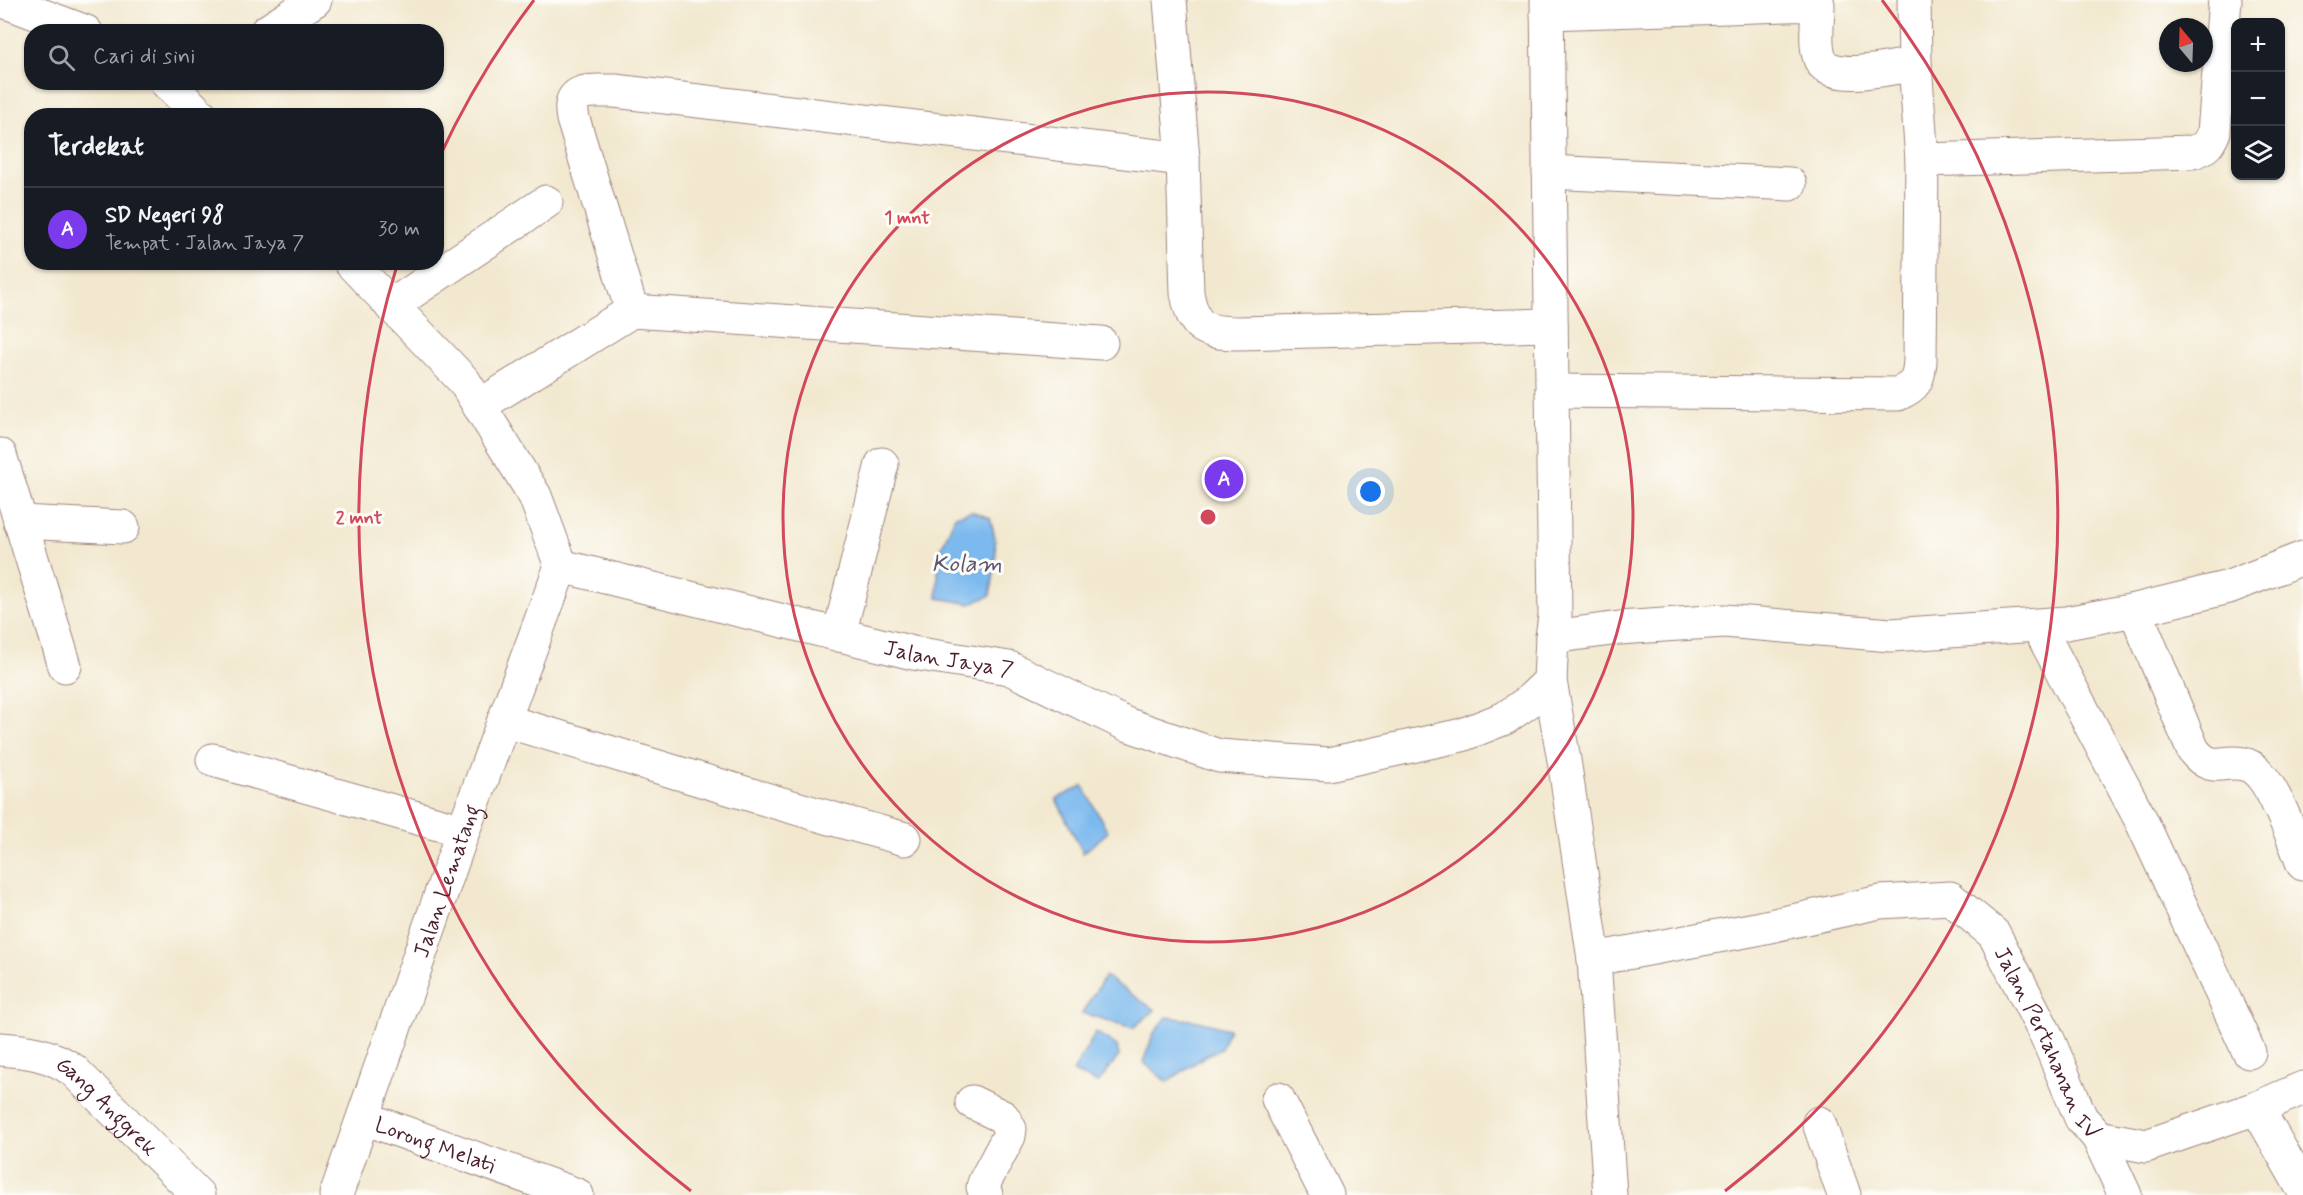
<!DOCTYPE html>
<html lang="id">
<meta charset="utf-8">
<style>
:root{--surface:#171b24;--page:#242831;--text:#f1f3f6;--muted:#9ea1a6;--line:#363941;--accent:#7c3aed}
body{margin:0;font-family:Mynerve,sans-serif;background:var(--page);color:var(--text)}
.controls{position:absolute;right:18px;top:18px;display:grid;overflow:hidden;border-radius:12px;box-shadow:0 2px 4px #0004}
.controls button{width:54px;height:54px;display:grid;place-items:center;padding:0;border:0;border-bottom:2px solid var(--line);background:var(--surface);color:var(--text);font:30px sans-serif}
.compass{position:absolute;left:2159px;top:18px;width:54px;height:54px;border-radius:50%;background:var(--surface);box-shadow:0 2px 4px #0004;rotate:341deg}
.you{position:absolute;left:1371px;top:492px;width:21px;height:21px;margin:-15px;border:4px solid #fff;border-radius:50%;background:#1a73e8;box-shadow:0 0 0 9px #1a73e833}
.badge{display:grid;place-items:center;width:39px;height:39px;border-radius:50%;background:var(--accent);color:#fff;font-size:20px;font-weight:700}
.pin{position:absolute;translate:-50% -50%;border:3px solid #fff;box-shadow:0 2px 6px #0006}
.list{margin:0;padding:0;list-style:none}
h2{display:flex;justify-content:space-between;align-items:center;height:78px;margin:0;padding:0 24px;font-size:26px}
h2 small{font-size:20px;font-weight:400;color:var(--muted)}
.list li{display:grid;grid-template-columns:39px 1fr auto;gap:18px;align-items:center;box-sizing:border-box;height:84px;padding:0 24px;border-top:2px solid var(--line)}
.list b{display:block;font-size:22px;white-space:nowrap}
.list p{margin:0;font-size:20px;white-space:nowrap;color:var(--muted)}
.list em{font-size:20px;font-style:normal;color:var(--muted)}
.icon{flex:none;width:33px;height:33px;fill:none;stroke:currentColor;stroke-width:2;stroke-linecap:round;stroke-linejoin:round}
.map{position:relative;flex:none;width:2303px;height:1195px;overflow:hidden}
.search{position:absolute;background:var(--surface);box-shadow:0 2px 4px #0004;left:24px;top:24px;width:420px;height:66px;display:flex;align-items:center;gap:15px;box-sizing:border-box;padding:0 21px;border-radius:24px;color:var(--muted);font-size:22px}
.panel{position:absolute;background:var(--surface);box-shadow:0 2px 4px #0004;left:24px;top:108px;width:420px;height:162px;border-radius:24px}
.map>svg:first-child{display:block}
.water{fill:#7bb9ee;stroke:#626c8c;stroke-width:1.5}
.lines{fill:none;stroke-linecap:round;stroke-linejoin:round}
.minor-casing{stroke:#9e847d;stroke-width:35}
.minor{stroke:#fff;stroke-width:33}
.ring{fill:none;stroke:#d1495b;stroke-width:3}
.labels{text-anchor:middle;stroke-width:6;stroke-linejoin:round;paint-order:stroke}
.street-label{font-size:22px;fill:#4a1f2b;stroke:#fdfcf7}
.water-label{font-size:24px;font-style:italic;fill:#5b556f;stroke:#fdfcf7}
.centre{fill:#d1495b;stroke:#fdfcf7;stroke-width:3}
.ring-label{font-size:18px;text-anchor:middle;font-weight:bold;fill:#d1495b;stroke:#fdfcf7;stroke-width:6;stroke-linejoin:round;paint-order:stroke}
</style>
<div class="map">
<svg width="2303" height="1195" viewBox="0 0 2303 1195">
<rect width="100%" height="100%" fill="#fdfcf7"/>
<filter id="ink" filterUnits="userSpaceOnUse"><feTurbulence type="fractalNoise" baseFrequency=".0167" numOctaves="2"/><feDisplacementMap in="SourceGraphic" scale="12" xChannelSelector="R" yChannelSelector="G"/><feConvolveMatrix kernelMatrix="1 2 1 2 8 2 1 2 1" color-interpolation-filters="sRGB"/></filter>
<filter id="wash" filterUnits="userSpaceOnUse"><feTurbulence type="fractalNoise" baseFrequency=".008" numOctaves="4" result="noise"/><feDisplacementMap in="SourceGraphic" scale="24" xChannelSelector="R" yChannelSelector="G"/><feGaussianBlur stdDeviation="1.35" result="paint"/><feColorMatrix in="noise" values="0 0 0 0 0 0 0 0 0 0 0 0 0 0 0 0 0 1.4 0 .05"/><feComposite in="paint" operator="in"/></filter>
<g filter="url(#wash)">
<rect width="100%" height="100%" fill="#f2e8cf"/>
<path class="water" d="M971 511 990 518C999 547 996 566 990 596L970 604 937 598 939 554 955 516Z
M1083 786 1108 832 1083 853 1056 799Z
M1105 976 1155 1010 1133 1028 1082 1013Z
M1167 1017 1198 1021 1229 1029 1221 1049 1207 1055 1167 1082 1143 1062 1154 1033Z
M1096 1032 1117 1046 1119 1056 1098 1083 1073 1072Z"/>
</g>
<g filter="url(#ink)">
<g class="lines">
<g class="minor-casing">
<g id="minor">
<path d="M1 0 86 32"/>
<path d="M1170 0 1183 159 1187 293C1194 329 1203 332 1238 333L1551 325"/>
<path d="M1914 0 1915 64"/>
<path d="M1547 13 1818 4C1818 20 1814 44 1820 59 1829 84 1895 67 1915 64L1922 160 1920 361C1918 382 1916 385 1898 394L1552 391"/>
<path d="M266 32 315 0"/>
<path d="M166 82 202 116"/>
<path d="M1922 160 2193 152C2206 148 2209 144 2214 132L2225 0"/>
<path d="M1549 172 1790 184"/>
<path d="M350 262 464 381 535 496 561 566"/>
<path d="M391 306 546 202"/>
<path d="M632 311 573 119C566 85 591 92 615 91L1183 159"/>
<path d="M479 406 632 311 1101 343"/>
<path d="M0 455 65 666"/>
<path d="M20 522 123 527"/>
<path id="s1" d="M561 566 913 653 1009 668 1126 724 1219 756 1329 764 1462 735 1505 718 1528 702 1550 681 1552 637 1555 616 1547 0"/>
<path d="M2135 610 2193 750C2213 776 2224 757 2247 765 2271 773 2294 842 2303 864"/>
<path d="M2038 626 2141 820 2249 1052"/>
<path d="M839 635 882 464"/>
<path d="M1552 637 1619 628 1724 621 1891 635 2066 623 2135 610 2229 587 2303 558"/>
<path d="M1550 681 1564 760 1594 959 1610 1195"/>
<path d="M505 721C639 760 771 803 905 839"/>
<path d="M213 760 463 831"/>
<path id="s2" d="M1594 959 1756 929 1880 902 1950 898 1994 934 2047 1037 2081 1118 2098 1137 2146 1146 2257 1108 2303 1088"/>
<path id="s3" d="M0 1049C28 1051 50 1054 73 1070L198 1195"/>
<path d="M1278 1099 1327 1195"/>
<path d="M972 1102 1003 1117 1010 1129 1009 1136 985 1181 983 1187 986 1195"/>
<path d="M2257 1108 2303 1189"/>
<path id="s4" d="M364 1118 577 1195"/>
<path d="M1819 1123 1844 1195"/>
<path d="M2098 1137 2125 1195"/>
<path id="s5" d="M336 1195 463 831 561 566"/>
</g>
</g>
<use href="#minor" class="minor"/>
</g>
</g>
<g class="ring">
<circle cx="1208" cy="517" r="425"/>
<path d="M691 1191A849 849 0 0 1 396 269M439 158A849 849 0 0 1 534 0M1882 0A849 849 0 0 1 1725 1191"/>
</g>
<g class="labels">
<g class="street-label">
<text dy="8" stroke="none"><textPath href="#s1" startOffset="399">Jalan Jaya 7</textPath></text>
<text dy="8" stroke="none"><textPath href="#s5" startOffset="333">Jalan Lematang</textPath></text>
<text dy="8" stroke="none"><textPath href="#s2" startOffset="540">Jalan Pertahanan IV</textPath></text>
<text dy="8" stroke="none"><textPath href="#s3" startOffset="126">Gang Anggrek</textPath></text>
<text dy="8" stroke="none"><textPath href="#s4" startOffset="76">Lorong Melati</textPath></text>
</g>
<g class="water-label">
<text x="967" y="571">Kolam</text>
</g>
</g>
<circle cx="1208" cy="517" r="9" class="centre"/>
<g class="ring-label">
<text x="907" y="223">1 mnt</text>
<text x="359" y="523">2 mnt</text>
</g>
</svg>
<div class="controls">
<button>+</button>
<button>−</button>
<button><svg class="icon" aria-label="layers" viewBox="0 0 24 24"><path d="M12 4l9 5-9 5-9-5zM3 14l9 5 9-5"/></svg></button>
</div>
<svg class="compass" viewBox="-18 -18 36 36"><path d="M0-13l5 13h-10z" fill="#e53935"/><path d="M0 13l5-13h-10z" fill="#9ea1a6"/></svg>
<div class="you"></div>
<div class="pin badge" style="left:1224px;top:479px">A</div>
<div class="search"><svg class="icon" aria-label="search" viewBox="0 0 24 24"><circle cx="10" cy="10" r="6"/><path d="M15 15l6 6"/></svg>Cari di sini</div>
<section class="panel">
<h2>Terdekat<small></small></h2>
<ul class="list">
<li><span class="badge">A</span><div><b>SD Negeri 98</b><p>Tempat · Jalan Jaya 7</p></div><em>30 m</em></li>
</ul>
</section>
</div>
